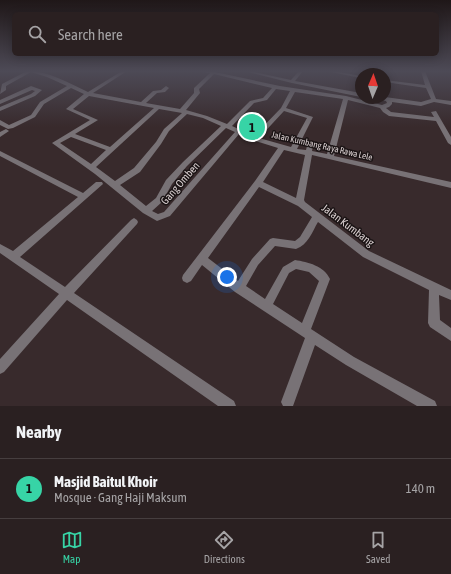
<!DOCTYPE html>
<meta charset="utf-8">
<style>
:root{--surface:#2a2021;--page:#32282a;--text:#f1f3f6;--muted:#a5a3a5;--line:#463e3f;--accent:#37d4a6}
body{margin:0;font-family:"Asap Condensed",sans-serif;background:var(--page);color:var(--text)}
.compass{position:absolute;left:355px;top:68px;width:36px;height:36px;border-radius:50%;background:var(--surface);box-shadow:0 2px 10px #0003;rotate:2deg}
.you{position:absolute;left:227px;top:277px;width:14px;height:14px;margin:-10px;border:3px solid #fff;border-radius:50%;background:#1a73e8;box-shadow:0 0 0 6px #1a73e833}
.badge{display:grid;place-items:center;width:26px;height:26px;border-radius:50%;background:var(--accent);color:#111;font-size:13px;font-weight:700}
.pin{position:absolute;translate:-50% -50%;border:2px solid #fff;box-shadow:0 1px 4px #0006}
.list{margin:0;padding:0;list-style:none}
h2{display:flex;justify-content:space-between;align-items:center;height:52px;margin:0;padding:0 16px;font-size:17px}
h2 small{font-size:13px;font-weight:400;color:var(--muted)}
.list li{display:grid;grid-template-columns:26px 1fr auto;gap:12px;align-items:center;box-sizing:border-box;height:60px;padding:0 16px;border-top:1px solid var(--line)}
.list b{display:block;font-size:15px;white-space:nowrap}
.list p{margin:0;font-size:13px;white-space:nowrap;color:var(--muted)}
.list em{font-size:13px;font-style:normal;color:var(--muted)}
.icon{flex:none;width:22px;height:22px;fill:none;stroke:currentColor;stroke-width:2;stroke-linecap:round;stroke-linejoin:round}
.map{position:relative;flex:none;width:451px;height:406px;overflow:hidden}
.search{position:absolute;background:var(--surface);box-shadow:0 2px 10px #0003;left:12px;right:12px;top:12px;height:44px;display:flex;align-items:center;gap:10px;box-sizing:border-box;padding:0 14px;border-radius:6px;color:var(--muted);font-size:15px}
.sheet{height:112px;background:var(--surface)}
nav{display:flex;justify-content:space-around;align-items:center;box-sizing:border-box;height:56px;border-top:1px solid var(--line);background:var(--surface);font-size:11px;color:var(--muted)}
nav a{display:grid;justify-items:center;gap:2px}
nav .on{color:var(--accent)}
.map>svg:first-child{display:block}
.building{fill:#573428;stroke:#74645e}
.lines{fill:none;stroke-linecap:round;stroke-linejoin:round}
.minor{fill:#787276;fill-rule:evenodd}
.labels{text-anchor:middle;stroke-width:3;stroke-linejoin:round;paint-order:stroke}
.far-street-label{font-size:9px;fill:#d9cfd0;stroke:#1b1415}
.street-label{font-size:11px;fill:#d9cfd0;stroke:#1b1415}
</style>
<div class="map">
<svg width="451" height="406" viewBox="0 0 451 406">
<rect width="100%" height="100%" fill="#382a2c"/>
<path class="building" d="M251 117 265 123 254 134 239 128Z"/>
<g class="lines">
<path class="minor" d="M27 71C49 71 69 83 88 92L122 71H127L93 93 141 102 153 91 161 90 166 86 169 88 165 92 157 93 146 103 180 109 194 93V88L210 73 203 72V71H210L280 86 346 96 382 105 387 103 386 101 374 98 385 97 421 102 431 99 426 88 385 82V80L425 85 421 71H425L436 99 451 101V105L434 102 421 106 392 102V104L389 107 386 108 391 112 434 117 431 112 436 111 451 137V145L448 143 436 121 389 116 383 112 380 108 348 100 334 156 451 182V188L312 155 304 200 305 202 369 251 451 290V300L439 295 440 320 451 328V341L430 327 428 323 429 290 363 257 318 222C312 232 308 245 296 249L275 246 258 265 246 286 265 299 283 267 295 260C308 262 324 266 330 279L311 329 354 357 435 401 437 406H417L346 365 315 345 293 406H283L281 402 305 338 235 292 202 265 191 281 187 283 183 281 182 278 183 275 255 181 278 148 252 140 239 134 170 216 157 221 143 213 95 174 52 143 90 120 66 109 84 94 71 88 44 104 35 117 13 128 8 129 0 125V120L9 125 31 115 40 102 67 86 47 77 31 72 6 86V90L0 94 2 84ZM214 74 272 88 263 98 250 101 227 124 207 116 186 110 200 93 199 89ZM276 89 290 91 281 108 254 136 232 126 254 103 267 100ZM295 92 343 99 327 154 312 151 313 146 310 144 307 146 306 150 297 149 313 117 286 108ZM89 96 154 108 110 147 75 134 98 120 73 109ZM159 109 182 113 164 129 156 142 134 168 115 181 96 167ZM284 111 307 118 291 147 259 138ZM187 114 203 118 221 126 183 162 166 180 156 198 146 206 120 185 140 172 161 144 169 131ZM226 128 235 132 164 212 158 214 152 211 162 202 172 184 187 166ZM71 137 106 150 91 164 60 143ZM284 150 305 155 296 198 263 182ZM259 187 298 206 312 217 300 237 295 241 273 238 270 239 252 259 238 281 208 258ZM296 269 309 272 319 281 302 323 273 304 289 273Z
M244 71H250L291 80 299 71H303L295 81 361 93V97L292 83Z
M326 71H334L361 76V78Z
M31 86 42 90 35 96 0 111V107L31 94 35 91 32 90 0 104V100Z
M6 129 9 131 0 137V132Z
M0 151 83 193 96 182H102L103 184 20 257 65 287 131 220 134 218 137 220 138 222 137 224 74 293 234 401 236 406H218L67 300 4 372 0 374V359L59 294 0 253V244L13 251 78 197 0 156Z"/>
</g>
<linearGradient id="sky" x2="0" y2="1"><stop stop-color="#1f1718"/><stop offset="0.56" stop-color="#4d4a56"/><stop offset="1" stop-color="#4d4a56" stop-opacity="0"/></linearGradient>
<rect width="451" height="127" fill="url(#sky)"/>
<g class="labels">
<g class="far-street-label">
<text transform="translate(322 146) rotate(13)" y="3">Jalan Kumbang Raya Rawa Lele</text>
</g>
<g class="street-label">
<text transform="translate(180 183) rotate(-49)" y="4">Gang Omben</text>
<text transform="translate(348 225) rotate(37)" y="4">Jalan Kumbang</text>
</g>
</g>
</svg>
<svg class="compass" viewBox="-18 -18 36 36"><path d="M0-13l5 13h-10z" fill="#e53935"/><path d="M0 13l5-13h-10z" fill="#a5a3a5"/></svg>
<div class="you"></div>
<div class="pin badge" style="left:252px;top:127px">1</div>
<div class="search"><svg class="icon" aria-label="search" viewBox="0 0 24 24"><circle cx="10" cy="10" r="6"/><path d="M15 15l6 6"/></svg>Search here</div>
</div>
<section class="sheet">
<h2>Nearby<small></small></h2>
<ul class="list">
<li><span class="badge">1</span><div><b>Masjid Baitul Khoir</b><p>Mosque · Gang Haji Maksum</p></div><em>140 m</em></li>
</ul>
</section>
<nav>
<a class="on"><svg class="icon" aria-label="map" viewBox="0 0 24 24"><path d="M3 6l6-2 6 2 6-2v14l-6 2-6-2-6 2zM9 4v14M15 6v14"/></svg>Map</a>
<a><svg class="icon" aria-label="directions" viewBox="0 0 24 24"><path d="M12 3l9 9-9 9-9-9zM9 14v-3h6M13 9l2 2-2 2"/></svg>Directions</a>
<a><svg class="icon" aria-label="saved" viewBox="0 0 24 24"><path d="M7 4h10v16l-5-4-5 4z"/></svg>Saved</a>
</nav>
